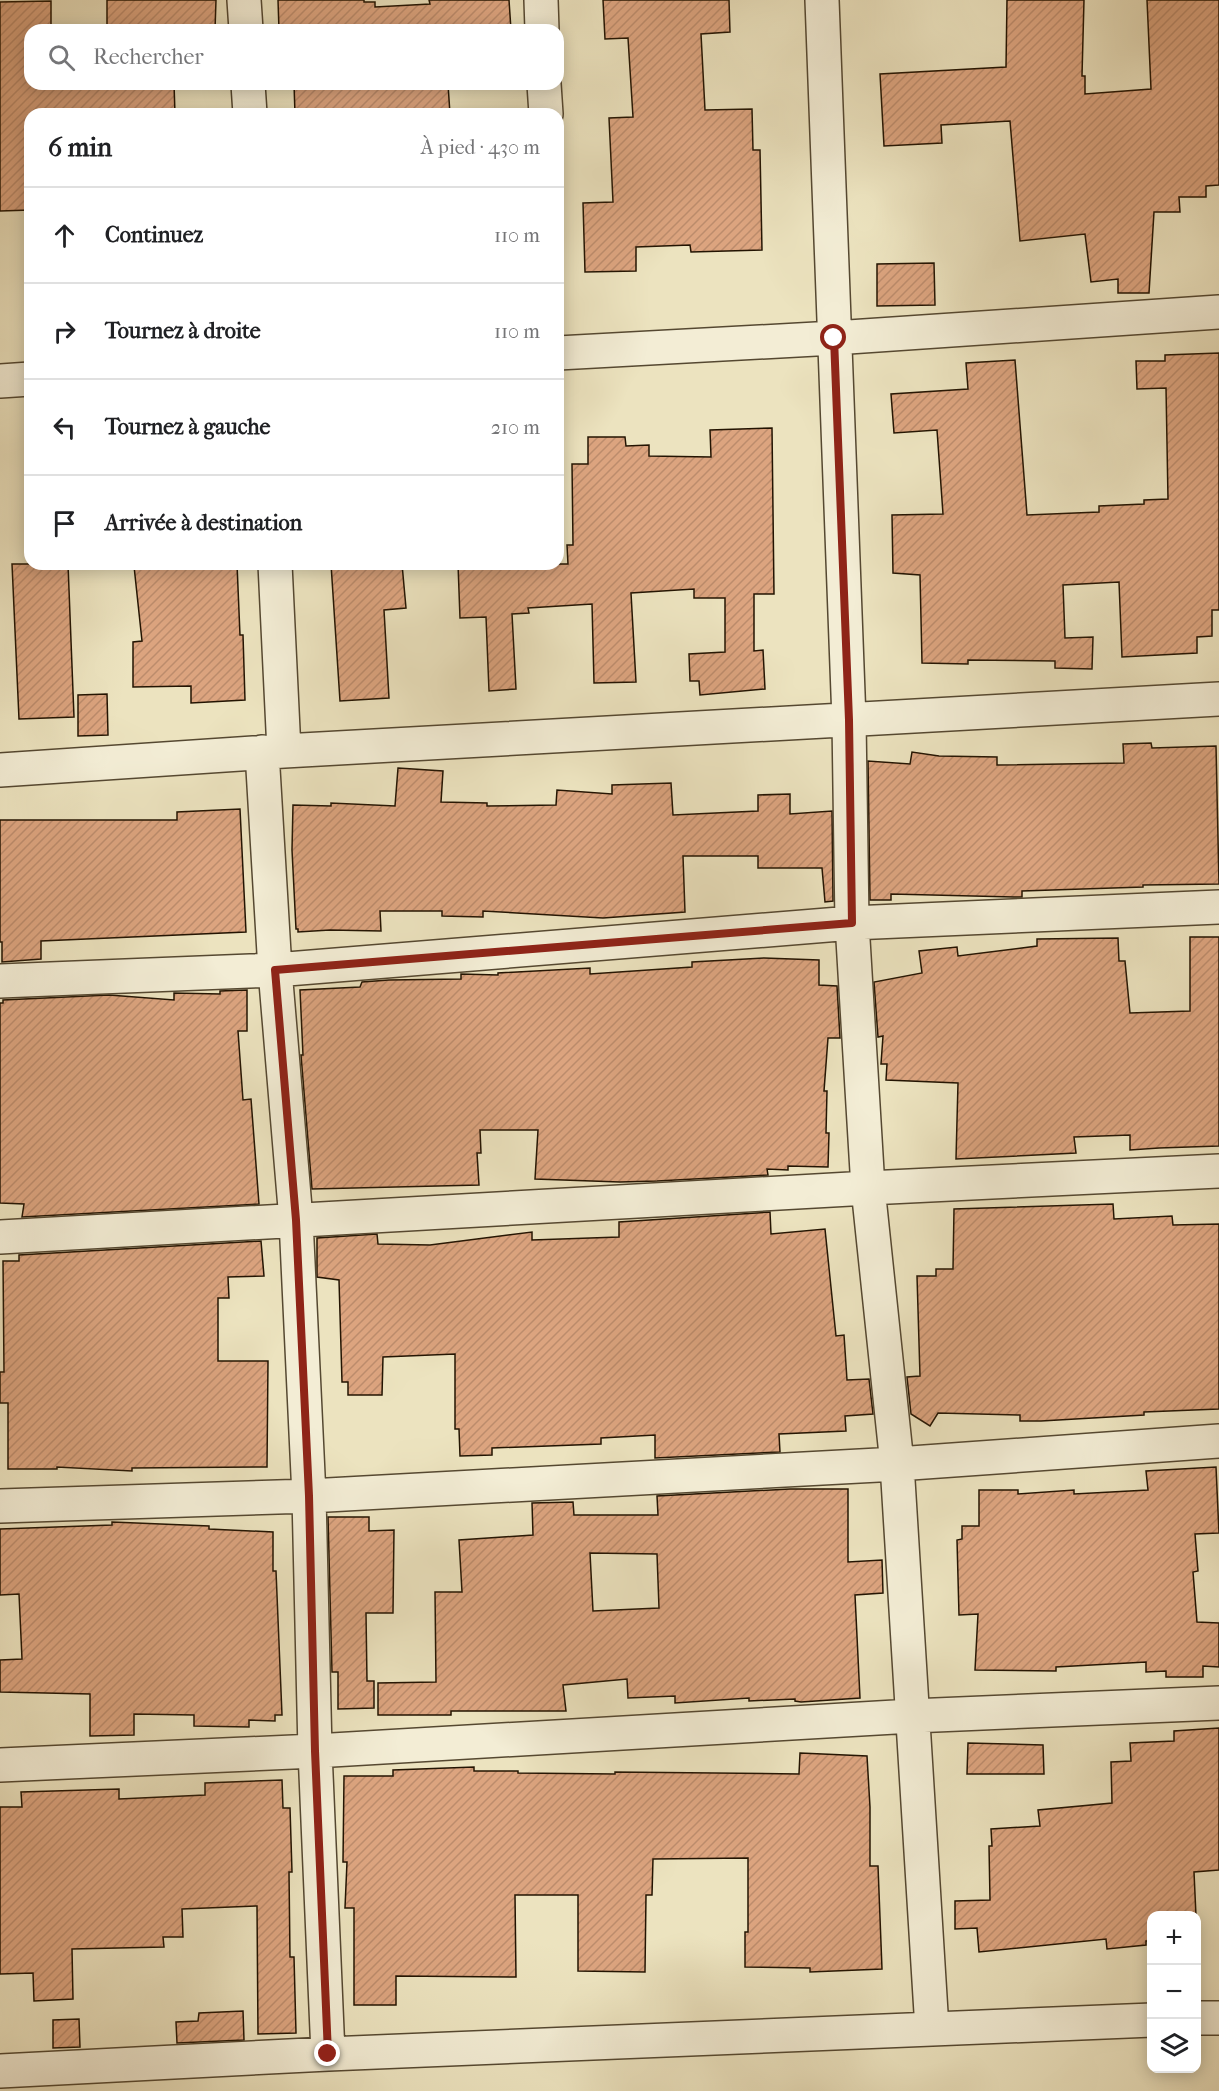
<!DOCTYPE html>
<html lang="fr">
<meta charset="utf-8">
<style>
:root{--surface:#fff;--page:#f2f2f2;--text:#202124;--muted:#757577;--line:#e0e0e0}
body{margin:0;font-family:"IM FELL French Canon",serif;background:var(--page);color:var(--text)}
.controls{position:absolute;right:18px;bottom:18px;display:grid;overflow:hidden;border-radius:12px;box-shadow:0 3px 15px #0003}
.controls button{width:54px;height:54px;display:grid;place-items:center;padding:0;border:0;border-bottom:2px solid var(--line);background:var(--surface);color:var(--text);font:30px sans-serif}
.stop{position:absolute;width:18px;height:18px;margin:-14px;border:4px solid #8f2418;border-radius:50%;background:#fff}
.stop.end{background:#8f2418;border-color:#fff;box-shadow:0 2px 6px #0008}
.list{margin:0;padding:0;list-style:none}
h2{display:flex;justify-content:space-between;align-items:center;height:78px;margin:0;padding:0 24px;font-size:26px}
h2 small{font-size:20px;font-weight:400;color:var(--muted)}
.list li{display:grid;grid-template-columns:39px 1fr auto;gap:18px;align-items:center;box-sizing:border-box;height:96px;padding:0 24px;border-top:2px solid var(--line)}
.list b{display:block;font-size:22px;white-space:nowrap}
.list em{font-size:20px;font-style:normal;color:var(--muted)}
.icon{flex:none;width:33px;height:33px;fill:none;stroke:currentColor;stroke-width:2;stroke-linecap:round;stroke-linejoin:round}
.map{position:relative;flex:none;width:1219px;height:2091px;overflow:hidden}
.search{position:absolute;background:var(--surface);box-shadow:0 3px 15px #0003;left:24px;top:24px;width:540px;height:66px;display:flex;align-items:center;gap:15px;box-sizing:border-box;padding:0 21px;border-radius:18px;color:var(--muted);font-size:22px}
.panel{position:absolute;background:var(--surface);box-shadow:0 3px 15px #0003;left:24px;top:108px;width:540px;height:462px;border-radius:18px}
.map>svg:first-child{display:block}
.building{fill:url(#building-hatch);stroke:#231402;stroke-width:1.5;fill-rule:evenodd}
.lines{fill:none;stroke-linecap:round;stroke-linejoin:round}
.minor-casing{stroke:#554831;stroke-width:36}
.minor{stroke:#f3edd5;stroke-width:33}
.route{stroke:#8f2418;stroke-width:8}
</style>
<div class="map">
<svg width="1219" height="2091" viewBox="0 0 1219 2091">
<defs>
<pattern id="building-hatch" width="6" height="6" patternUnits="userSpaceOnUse" patternTransform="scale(1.5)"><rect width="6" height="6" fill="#dca47f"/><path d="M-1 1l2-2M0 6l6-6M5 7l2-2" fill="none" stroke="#bc8c6c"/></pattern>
</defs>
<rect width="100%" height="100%" fill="#ece3bf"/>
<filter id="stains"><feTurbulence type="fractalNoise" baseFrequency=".00333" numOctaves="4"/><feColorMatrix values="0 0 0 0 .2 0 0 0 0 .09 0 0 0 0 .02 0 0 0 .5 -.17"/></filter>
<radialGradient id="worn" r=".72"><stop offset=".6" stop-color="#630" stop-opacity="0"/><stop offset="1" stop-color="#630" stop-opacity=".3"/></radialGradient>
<path class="building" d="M107 0H216L215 30H107Z
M278 0H364V2H375V7L430 4 429 0H509L511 30H279Z
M603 0H729L730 32 701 34 705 110 752 109 753 150H760L762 250 691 252 690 245 636 247V271L585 272 583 203 613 202 609 118 633 117 628 38 605 39Z
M1007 0H1084L1082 76H1085V94L1151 89 1147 0H1219V185L1206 186V197H1179L1180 212H1154L1149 293H1118V279L1091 282 1085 234 1020 241 1010 121 941 125 942 143 884 146 880 74 1006 67Z
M51 1V30H30V84H174L175 114H30V210L0 211V2Z
M294 84H448L450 114H295Z
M934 263 935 305 877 306V264Z
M1219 353V610H1212V636L1197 637V653L1122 657 1119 582 1063 585 1065 638 1093 637 1092 669 1055 668V661L968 660V664L922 663 920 575 893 573 892 515 943 514 937 430 894 433 891 394 968 389 966 363 1015 360 1027 515 1099 512V506L1144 504V500L1168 499 1166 388 1137 389 1136 361H1165V355Z
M772 428 774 594H754V651L763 650 765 689 700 695 699 681H690L689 654 725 652V598H694V589L631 593 636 682 594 683 592 604 528 608 529 613 512 614 516 689 489 691 486 617 460 618 458 564H568L567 545H573L572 464H588V437H625L626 446 649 445V456L711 457 710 430Z
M12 564H68L74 717 19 719Z
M153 564H237L240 635H243L245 700 191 703V686L133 687V642L142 641 134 566Z
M331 564H402L406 608 384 610 389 698 340 701Z
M107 694 108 735 78 736V695Z
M1151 743 1152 748 1216 746 1219 884 1143 885V887L1022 891V897H1014L891 894V900H870L868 761 910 764 912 752 939 756 997 757V765L1124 763 1123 744Z
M398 768 443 771 441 802 487 803V806L556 805 557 790 612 794V785L671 783 673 815 758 811V795L790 794V814L832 811 833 901 825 902 822 868H758V856H683L685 912 603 918 483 911V917L442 916V911H380L381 931 330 930 298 932V929H296L292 850 293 805 331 806V803L395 806Z
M240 809 246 932 41 941V959L2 962V942H0V820H177V812Z
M1190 937H1219V1146L1159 1148 1130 1150V1135L1074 1137 1076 1153 956 1159 958 1083 886 1080 887 1064H881L883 1036 878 1037 874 982 922 973 919 951 957 947 958 956 1037 946V939L1118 938 1119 961H1125L1130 1013 1190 1011Z
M764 958 819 960V985L837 986 840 1038H828L824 1091H827L826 1133H829L828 1167 788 1166V1170L767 1169 768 1175 657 1181 620 1182 535 1179 538 1130H480L481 1153H477L479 1185 312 1189 301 1055H303L300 990 360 987 362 982 389 980 461 979V974L498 975V973L590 968V974L692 967V962Z
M247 990V1031H238L243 1100 251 1099 259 1204 22 1217 24 1204 0 1203V1003H3V1000L109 995 174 1000V993L220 994V991Z
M1113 1204 1114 1219 1172 1216 1173 1225 1219 1224V1409L1144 1412V1415L1041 1421H1020V1415L938 1413 930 1426 911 1414 907 1377 920 1376 917 1276H936V1269H953L954 1209Z
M770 1212 771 1234 825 1229 836 1336 844 1335 847 1380 869 1379 873 1414 845 1416 846 1431 779 1434 780 1452 655 1458V1435L601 1438V1444L492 1448V1455L460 1456 459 1429H455V1354L383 1357 382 1395H348V1382H342L339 1280 317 1277V1238L377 1234 378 1244 430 1245 532 1232V1240L619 1237V1222Z
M261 1241 264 1276 228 1277 229 1298H218V1361H268L267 1467 132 1468V1471L57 1467V1469H8V1403H0V1372H4L3 1261H19V1255Z
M1216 1467 1219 1533 1195 1534 1198 1571 1193 1572 1197 1622 1219 1623V1667L1203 1666V1677H1166V1671L1146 1672V1662L1056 1667V1671L975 1670 978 1614 959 1615 957 1540 962 1539V1526H979V1490H1018V1494L1074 1490V1494L1148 1490 1146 1471Z
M790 1489H848V1562L882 1560 883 1593 855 1595 860 1698 801 1702 795 1701V1699L749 1701V1698L675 1703V1696L628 1698 627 1679 563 1685 566 1711H451V1715H378V1683L436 1682 435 1592H462L459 1540 533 1535 532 1503 573 1502 574 1515H658L657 1496ZM590 1553 657 1554 659 1608 593 1611Z
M328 1517H369V1531L394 1530 393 1613H366L367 1681H374V1708L338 1709V1672H332Z
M112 1522 209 1526V1529L273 1532V1571H276L282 1715H275V1721L249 1720V1727L194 1726V1715L134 1714V1735L90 1736V1694L0 1692V1660L22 1659 19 1594 0 1595V1529L112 1525Z
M1219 1728V1870L1194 1872 1196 1916H1152V1941H1146V1945L1107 1949 1106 1939 979 1952 977 1928 955 1929V1901L990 1900 989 1846H992L991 1829 1040 1826 1038 1810 1112 1803 1111 1762 1131 1761 1130 1743 1174 1741V1731Z
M968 1743 1043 1745 1044 1774H967Z
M800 1753 867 1756 870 1807V1866H878L882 1969 810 1972V1968L745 1967V1932H748V1858L653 1859 652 1895H646L645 1972 578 1971V1895H515L516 1977 396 1976V2005H354V1908H345L347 1862H343L344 1776H393V1770L474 1767V1771H518V1773L615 1774V1772L799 1774Z
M282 1780 283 1808H290L292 1872H289L290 1957H294L296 2033 258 2034 257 1906 182 1909 183 1937H163L164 1947 72 1949 73 1999 34 2001 33 1973 0 1974V1807H22L21 1792 119 1789V1799L205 1795V1783Z
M243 2011 244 2040 177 2043 176 2022 198 2021 199 2013Z
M79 2019 80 2047 53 2048V2020Z"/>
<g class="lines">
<g class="minor-casing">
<path id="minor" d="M244 0 246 30
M541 0 542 30
M822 0 849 720 852 923 868 1188 897 1464 932 2029
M248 84 250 114
M544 84 546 114
M558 353 834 338 1219 312
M0 381 30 379
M275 564 284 751
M262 752 275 970 296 1220 309 1496 315 1751 328 2054
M0 770 284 751 1219 699
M0 981 275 970 852 923 1219 907
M0 1237 868 1188 1219 1171
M0 1506 309 1496 897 1464 1219 1441
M0 1765 315 1751 912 1716 1219 1703
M1196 2018H1219
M0 2071 328 2054 1152 2020"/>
</g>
<use href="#minor" class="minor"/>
</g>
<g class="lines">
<path class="route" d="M328 2054 315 1751 309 1496 296 1220 275 970 852 923 849 720 834 338"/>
</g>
<rect width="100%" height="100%" filter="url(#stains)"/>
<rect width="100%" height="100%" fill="url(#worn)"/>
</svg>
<div class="controls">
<button>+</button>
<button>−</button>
<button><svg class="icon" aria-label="layers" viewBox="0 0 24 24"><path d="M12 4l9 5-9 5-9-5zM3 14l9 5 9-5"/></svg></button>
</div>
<div class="stop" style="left:834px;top:338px"></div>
<div class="stop end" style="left:328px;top:2054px"></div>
<div class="search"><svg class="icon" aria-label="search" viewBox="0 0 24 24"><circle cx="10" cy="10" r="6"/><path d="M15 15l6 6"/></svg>Rechercher</div>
<section class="panel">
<h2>6 min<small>À pied · 430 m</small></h2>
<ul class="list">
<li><svg class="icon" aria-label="ahead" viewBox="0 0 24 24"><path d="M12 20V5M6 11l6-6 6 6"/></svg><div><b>Continuez</b></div><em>110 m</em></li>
<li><svg class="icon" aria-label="right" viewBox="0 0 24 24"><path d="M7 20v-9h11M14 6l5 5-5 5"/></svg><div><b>Tournez à droite</b></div><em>110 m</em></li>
<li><svg class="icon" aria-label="left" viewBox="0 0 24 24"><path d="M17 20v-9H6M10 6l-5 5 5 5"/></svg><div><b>Tournez à gauche</b></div><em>210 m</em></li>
<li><svg class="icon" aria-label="arrive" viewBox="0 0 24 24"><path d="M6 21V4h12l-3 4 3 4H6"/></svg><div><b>Arrivée à destination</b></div></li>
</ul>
</section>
</div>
